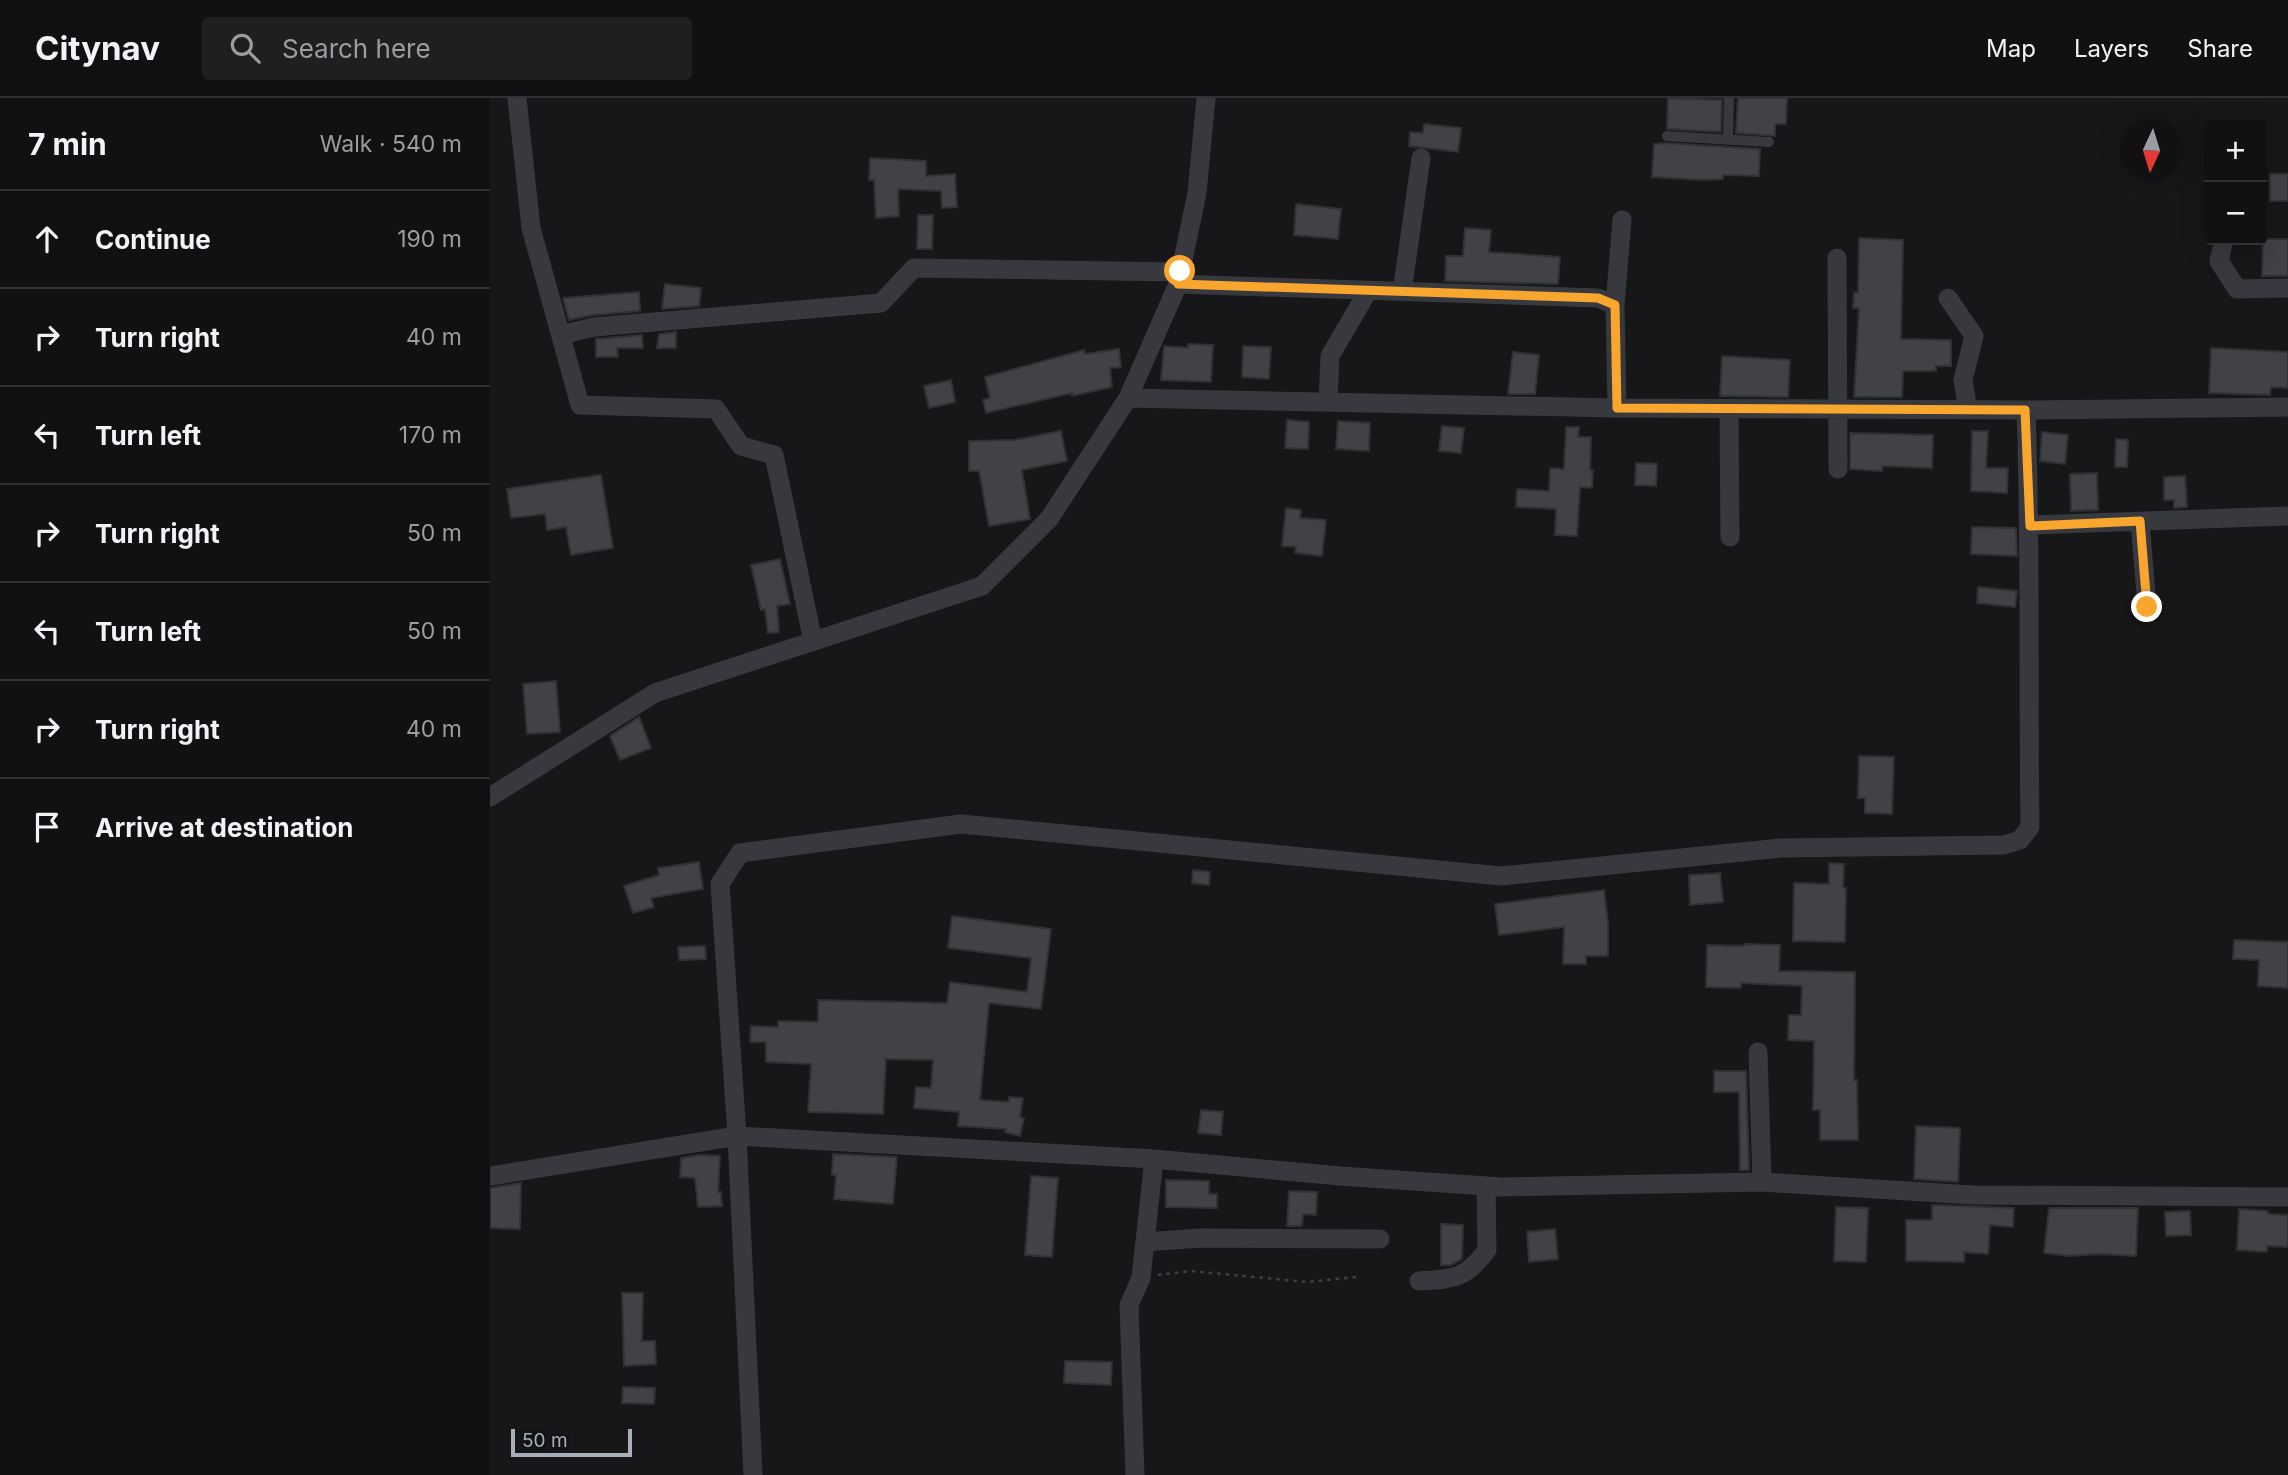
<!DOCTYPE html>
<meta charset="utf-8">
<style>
:root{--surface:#111113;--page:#1e1f21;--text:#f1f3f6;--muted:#9c9da0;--line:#303133}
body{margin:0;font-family:Inter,sans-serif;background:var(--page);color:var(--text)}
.controls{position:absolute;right:21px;top:21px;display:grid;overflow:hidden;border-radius:7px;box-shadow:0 7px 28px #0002}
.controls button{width:63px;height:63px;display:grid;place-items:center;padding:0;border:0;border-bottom:2px solid var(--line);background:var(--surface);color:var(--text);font:35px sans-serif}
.compass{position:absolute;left:1630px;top:21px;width:63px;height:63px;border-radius:50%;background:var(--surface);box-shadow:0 7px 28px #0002;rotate:184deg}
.scale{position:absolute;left:21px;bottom:18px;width:121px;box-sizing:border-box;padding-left:7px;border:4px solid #a9afb9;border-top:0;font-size:19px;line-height:24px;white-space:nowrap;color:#a9afb9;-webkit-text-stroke:5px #121214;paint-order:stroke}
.stop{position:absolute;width:21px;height:21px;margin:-16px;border:5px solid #f9a62f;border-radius:50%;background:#fff}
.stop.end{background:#f9a62f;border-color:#fff;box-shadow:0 2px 7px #0008}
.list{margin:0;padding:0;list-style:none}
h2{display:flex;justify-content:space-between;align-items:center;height:91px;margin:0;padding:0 28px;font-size:30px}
h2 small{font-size:23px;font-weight:400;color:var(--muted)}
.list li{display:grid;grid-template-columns:46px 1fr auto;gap:21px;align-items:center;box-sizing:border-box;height:98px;padding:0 28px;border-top:2px solid var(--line)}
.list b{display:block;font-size:26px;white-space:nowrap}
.list em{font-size:23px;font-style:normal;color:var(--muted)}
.icon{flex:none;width:38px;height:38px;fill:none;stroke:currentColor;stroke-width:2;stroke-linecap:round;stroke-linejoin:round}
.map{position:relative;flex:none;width:1798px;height:1377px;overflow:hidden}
header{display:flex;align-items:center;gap:42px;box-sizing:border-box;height:98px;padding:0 35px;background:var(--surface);border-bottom:2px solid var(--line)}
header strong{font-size:33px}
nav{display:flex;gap:38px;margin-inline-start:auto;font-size:24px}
.search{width:490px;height:63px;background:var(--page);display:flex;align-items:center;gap:18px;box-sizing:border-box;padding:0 24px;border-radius:7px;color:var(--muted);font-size:26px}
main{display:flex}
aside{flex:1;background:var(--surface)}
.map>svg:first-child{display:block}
.building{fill:#414246;stroke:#313135;stroke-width:2}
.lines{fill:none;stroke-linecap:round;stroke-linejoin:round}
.path{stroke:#3e4045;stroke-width:2.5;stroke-dasharray:3.5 5;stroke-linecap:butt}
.lane{stroke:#38393e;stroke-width:10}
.street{stroke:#38393e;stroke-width:19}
.route{stroke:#f9a62f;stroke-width:9}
</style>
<header>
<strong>Citynav</strong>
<div class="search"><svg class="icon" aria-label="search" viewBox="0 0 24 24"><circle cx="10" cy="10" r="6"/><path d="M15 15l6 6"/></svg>Search here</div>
<nav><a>Map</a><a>Layers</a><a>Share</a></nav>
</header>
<main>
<aside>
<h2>7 min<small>Walk · 540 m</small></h2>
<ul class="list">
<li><svg class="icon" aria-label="ahead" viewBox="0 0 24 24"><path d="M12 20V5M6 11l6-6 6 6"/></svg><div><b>Continue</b></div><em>190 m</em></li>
<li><svg class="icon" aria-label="right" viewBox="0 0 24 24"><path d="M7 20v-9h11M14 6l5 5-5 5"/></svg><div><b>Turn right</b></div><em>40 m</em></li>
<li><svg class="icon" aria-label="left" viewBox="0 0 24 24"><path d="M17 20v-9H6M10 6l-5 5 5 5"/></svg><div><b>Turn left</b></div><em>170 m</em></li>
<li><svg class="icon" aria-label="right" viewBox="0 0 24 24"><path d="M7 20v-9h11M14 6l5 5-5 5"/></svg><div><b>Turn right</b></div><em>50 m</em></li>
<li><svg class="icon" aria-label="left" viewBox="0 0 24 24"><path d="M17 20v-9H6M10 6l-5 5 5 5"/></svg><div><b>Turn left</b></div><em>50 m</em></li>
<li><svg class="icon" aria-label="right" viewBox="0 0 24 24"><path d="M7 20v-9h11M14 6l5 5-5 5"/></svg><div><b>Turn right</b></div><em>40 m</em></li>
<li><svg class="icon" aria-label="arrive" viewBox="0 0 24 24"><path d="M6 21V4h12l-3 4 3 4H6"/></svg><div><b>Arrive at destination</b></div></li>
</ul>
</aside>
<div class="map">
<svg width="1798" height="1377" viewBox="0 0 1798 1377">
<rect width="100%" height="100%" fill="#171719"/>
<path class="building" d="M1178 0 1232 2 1231 34 1177 31Z
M1248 0H1297L1296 26H1285V38L1246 35Z
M934 26 971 30 968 54 919 48 920 34 933 35Z
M1176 45 1270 51 1269 78 1233 77V81L1214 82 1162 79 1164 46Z
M380 60 436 63V78L465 76 467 109 452 110 451 93 408 91 409 118 386 120 384 82H379Z
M1780 76H1798V103H1780Z
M806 106 851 111 848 141 804 137Z
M428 117H443L442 151H427Z
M975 130 1001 132 999 154 1070 159 1068 186 955 183 956 158H973Z
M1369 140 1413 142 1411 241 1461 242V268H1446V273H1413L1412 299H1364L1369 210H1363L1364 194 1368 195Z
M1773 141H1798V178H1772Z
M175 186 211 190 209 208 172 211Z
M149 194 150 213 103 217 79 222 73 200Z
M186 234V250H167L169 236Z
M152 237 153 250H127L128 259H106V241Z
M698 246 723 247 721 284 671 282 674 248 698 250Z
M753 248 781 249 779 281 752 279Z
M1721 250 1798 254V290L1781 289 1780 297 1719 295Z
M629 251 631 269 620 270 622 289 582 298V295L496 315 493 302 500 300 495 279 594 252 595 256Z
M1023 254 1049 257 1045 296H1018Z
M1232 258 1300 262 1298 299 1230 298Z
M461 282 465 304 439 310 434 288Z
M797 322 819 324 818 351 795 350Z
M848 323 880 325 879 353 846 351Z
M952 328 974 330 971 355 949 353Z
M1076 329H1089L1088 339H1101L1100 372H1103L1102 390 1090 389 1087 438 1065 437 1066 411 1026 409 1027 391 1059 393 1060 370 1074 371Z
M571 333 577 363 532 372 540 421 499 428 489 373H479V343L524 342Z
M1482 333H1498L1496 370H1518L1517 395 1481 393Z
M1552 334 1578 337 1575 366 1550 363Z
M1360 335 1443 337 1442 370 1392 368V373L1360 371Z
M1626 341 1638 342 1637 369H1625Z
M1146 365 1167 366 1166 388 1145 387Z
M1607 375 1608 412 1581 413 1580 376Z
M111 377 123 450 81 457 76 429 57 432 55 416 21 420 17 391Z
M1695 378 1697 409 1684 410V402H1674V379Z
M796 410 811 412 810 420 836 422 832 458 805 455 806 449 792 448Z
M1482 429 1526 430 1527 458 1481 456Z
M290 461 300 506 287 508 289 534 278 535 275 511 271 512 261 467Z
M1488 489 1527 493 1525 509 1487 505Z
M66 583 70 634 37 636 33 586Z
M149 619 161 650 130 662 120 638Z
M1369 658 1404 659 1402 716 1375 715V700H1368Z
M209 764 213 791 161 800 164 809 143 815 134 788 169 777 168 770Z
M1339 765 1354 766 1353 790H1356L1355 844 1303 843 1304 785 1339 786Z
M703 772 720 774 719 787 702 785Z
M1230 775 1233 804 1200 807 1199 777Z
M1114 792 1118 825V858H1096V866H1073L1074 829 1009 837 1005 806Z
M462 818 561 831 551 911 499 905 490 1002 519 1004V999L533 1000 530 1019 534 1020 530 1038 515 1034 516 1031 468 1028 469 1014 424 1010 426 989 441 990 443 962 396 961 393 1016 318 1014 321 966 276 964V944H260L261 928 288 929V923L328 924V902L457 905 460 884 537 894 541 860 458 850Z
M1744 842 1798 844V890L1768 888 1769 862 1743 861Z
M1254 846 1290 847 1289 873 1365 874 1364 982H1367L1368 1042H1330V1012H1323L1324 943 1298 942 1299 917H1311L1312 888 1251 885V890L1216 889 1217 847 1254 848Z
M215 848 216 861 189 862 188 849Z
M1224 973H1256L1259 1072H1250L1249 994H1224Z
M711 1012 733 1014 731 1037 708 1035Z
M1426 1028 1470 1030 1468 1084 1424 1081Z
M343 1056 407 1059 403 1106 344 1101 346 1077H342Z
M209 1057 230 1058 228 1094H231L232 1108 208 1109 205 1080 190 1079 191 1060Z
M541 1078 568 1080 562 1159 535 1157Z
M676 1082 719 1083V1096H727V1110L676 1109Z
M31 1085 30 1131 0 1130V1090Z
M799 1093 827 1094 826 1117 813 1116 812 1128H797Z
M1442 1107 1524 1110 1523 1129 1500 1127 1498 1156 1474 1154V1164L1416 1163V1122H1442Z
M1346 1109 1378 1110 1376 1164 1344 1163Z
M1559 1110H1648L1646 1158 1609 1156 1579 1158 1554 1155Z
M1749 1111 1778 1113V1116L1798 1117V1149L1777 1148V1154L1747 1152Z
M1700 1113 1701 1137 1676 1138 1675 1114Z
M951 1126 973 1127 972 1161 961 1167H951Z
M1065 1131 1068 1161 1039 1164 1037 1134Z
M132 1195H153L152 1243H165L166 1266 134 1268Z
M575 1263 622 1264 621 1287 574 1285Z
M133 1289 165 1290 164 1306 132 1305Z"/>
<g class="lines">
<path class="path" d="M668 1177 701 1173 817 1184 867 1179"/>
<path class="lane" d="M1177 38 1279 44
M1238 42 1239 0"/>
<path class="street" d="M27 0 41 130 90 307 226 311 251 348 284 357 323 543
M1734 142 1729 163 1747 191 1798 190
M1347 160 1348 371
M688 186 1108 200 1125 207 1127 310
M912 194 931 60
M1458 200 1484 238 1473 282 1478 312
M1125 207 1132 122
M71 237 104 229 391 205 424 170 690 174
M638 300 1127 310 1536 312 1798 309
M838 304 840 258 878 193
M1239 310 1240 439
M1650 423 1657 509
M1540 427 1798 418
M0 699 165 595 492 488 559 421 638 300 688 186 707 95 716 0
M1268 954 1272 1084 1483 1097 1798 1099
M0 1078 247 1038 664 1061 850 1078 1011 1089 1272 1084
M655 1144 711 1140 890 1141
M929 1183C963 1181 976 1181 997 1152L996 1088
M263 1377 247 1038 230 786 250 755 471 726 1011 778 1291 750 1514 747 1530 742 1540 729C1538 590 1541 451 1536 312
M645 1377 639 1207 651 1180 664 1061"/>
</g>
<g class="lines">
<path class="route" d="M690 173 688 186 1108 200 1125 207 1127 310 1535 312 1540 428 1650 423 1657 509"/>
</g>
</svg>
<div class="controls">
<button>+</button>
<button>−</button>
</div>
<svg class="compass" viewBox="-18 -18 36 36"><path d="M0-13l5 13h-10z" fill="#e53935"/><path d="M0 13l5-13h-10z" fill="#9c9da0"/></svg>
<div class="scale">50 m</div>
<div class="stop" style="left:690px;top:173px"></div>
<div class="stop end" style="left:1657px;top:509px"></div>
</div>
</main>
